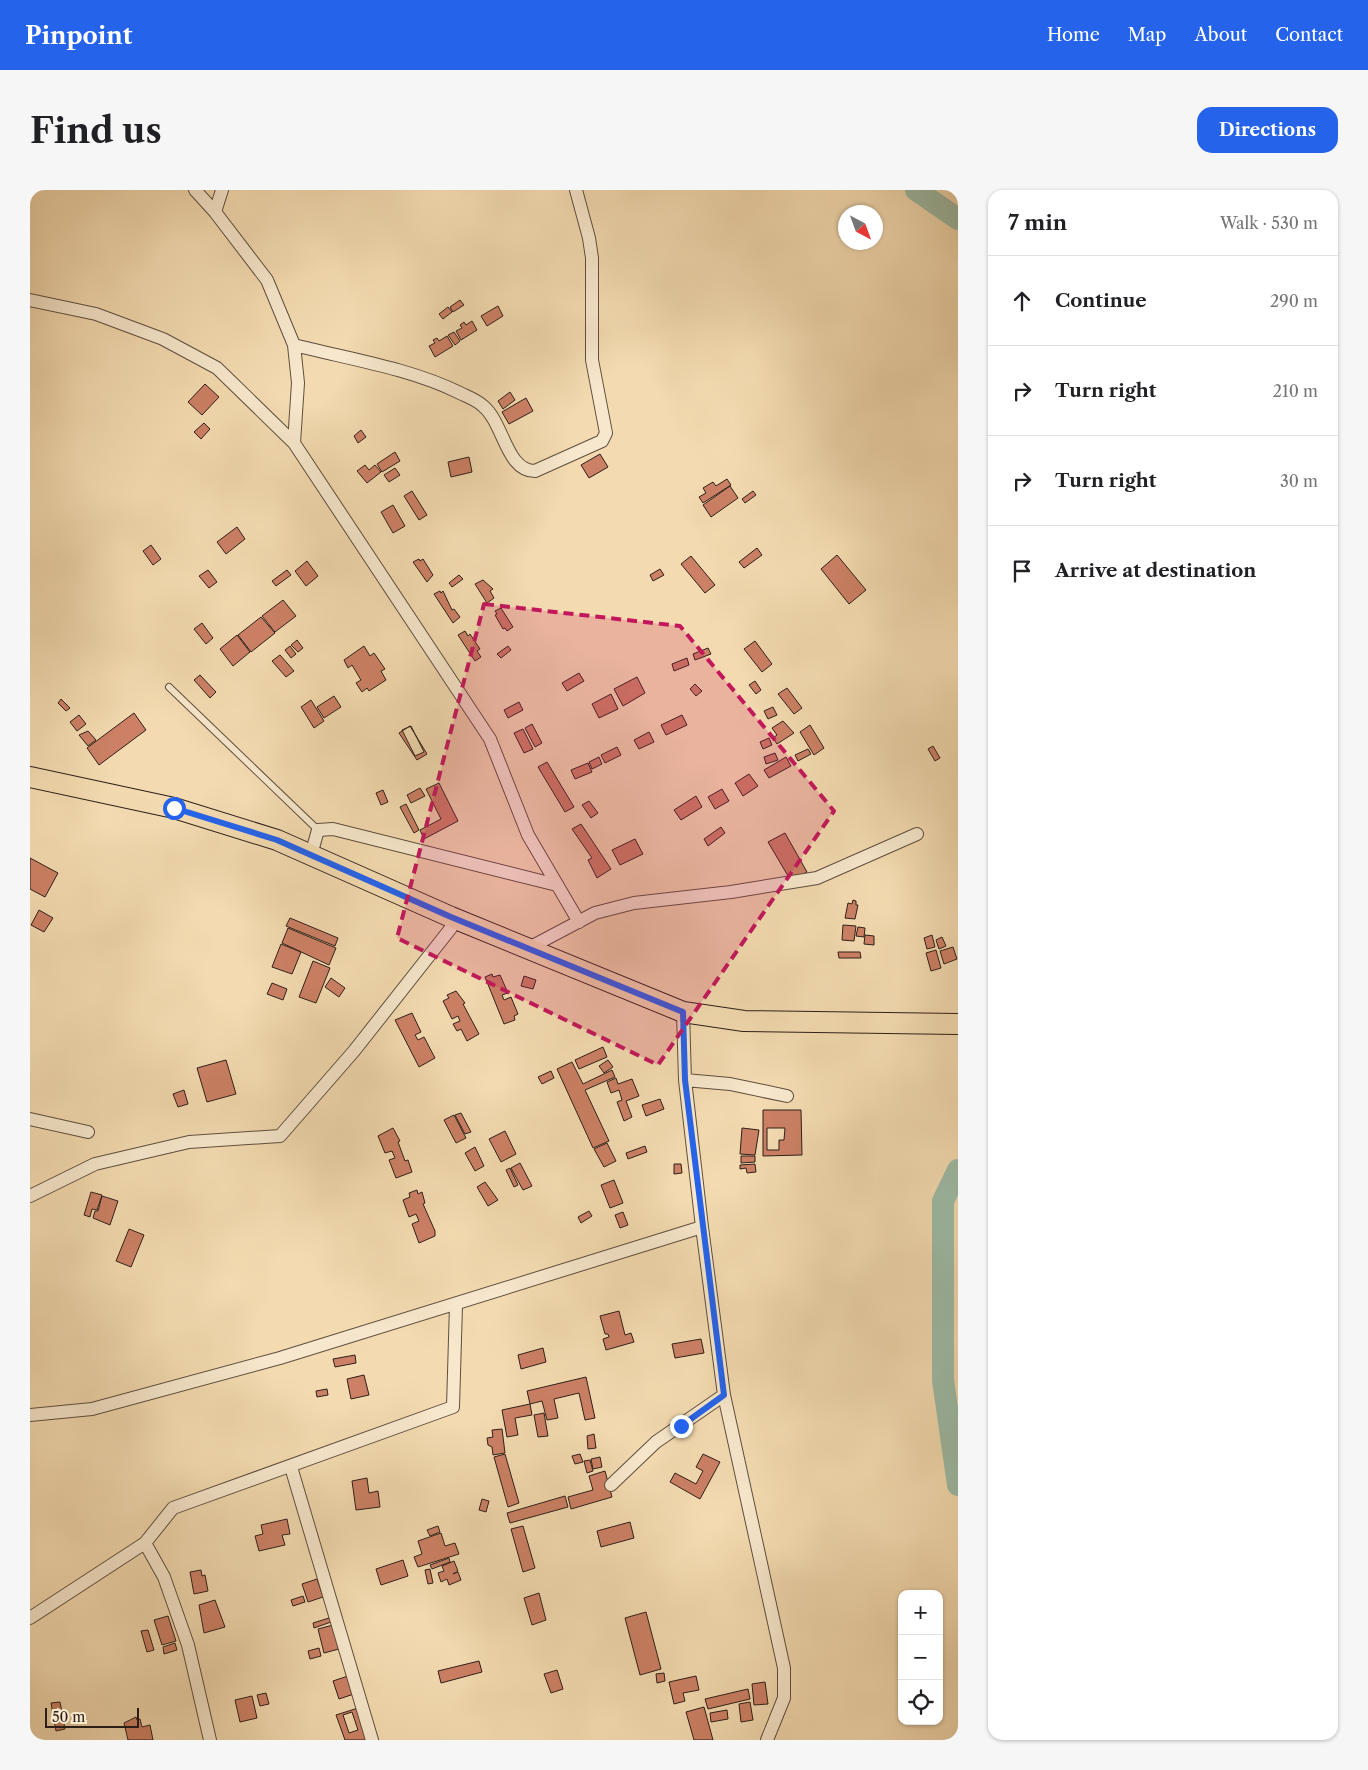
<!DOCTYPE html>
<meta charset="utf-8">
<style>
:root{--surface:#fff;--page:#f6f6f6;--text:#202124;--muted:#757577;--line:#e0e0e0;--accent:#2563eb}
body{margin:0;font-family:"Libre Caslon Text",serif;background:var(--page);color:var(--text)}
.controls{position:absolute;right:15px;bottom:15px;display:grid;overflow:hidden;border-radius:10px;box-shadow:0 1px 4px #0004}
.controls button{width:45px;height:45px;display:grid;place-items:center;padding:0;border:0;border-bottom:1px solid var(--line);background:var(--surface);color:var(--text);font:25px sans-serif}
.compass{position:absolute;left:808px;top:15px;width:45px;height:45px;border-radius:50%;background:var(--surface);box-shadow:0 1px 4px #0004;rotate:139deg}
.scale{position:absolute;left:15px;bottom:12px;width:94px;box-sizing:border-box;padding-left:5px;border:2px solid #2d1f18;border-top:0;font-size:14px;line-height:18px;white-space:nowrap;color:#2d1f18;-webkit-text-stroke:4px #f7e7cc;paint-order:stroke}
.stop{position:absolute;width:15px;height:15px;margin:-11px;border:4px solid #2563eb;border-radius:50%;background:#fff}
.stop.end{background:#2563eb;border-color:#fff;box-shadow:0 1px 5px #0008}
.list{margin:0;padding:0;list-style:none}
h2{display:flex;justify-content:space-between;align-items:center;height:65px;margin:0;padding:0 20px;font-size:21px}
h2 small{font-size:16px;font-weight:400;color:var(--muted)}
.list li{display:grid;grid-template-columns:32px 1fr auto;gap:15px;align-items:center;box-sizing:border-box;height:90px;padding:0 20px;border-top:1px solid var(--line)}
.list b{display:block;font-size:19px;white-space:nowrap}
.list em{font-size:16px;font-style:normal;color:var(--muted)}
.icon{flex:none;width:28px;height:28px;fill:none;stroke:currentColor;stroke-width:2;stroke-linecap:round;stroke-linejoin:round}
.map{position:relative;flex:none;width:928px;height:1550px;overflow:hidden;border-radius:15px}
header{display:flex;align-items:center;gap:30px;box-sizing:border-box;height:70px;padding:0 25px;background:var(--accent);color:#fff}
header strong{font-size:24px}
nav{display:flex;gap:28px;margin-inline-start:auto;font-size:18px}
.intro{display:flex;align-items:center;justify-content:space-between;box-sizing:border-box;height:120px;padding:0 30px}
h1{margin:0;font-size:35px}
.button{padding:12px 22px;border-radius:15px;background:var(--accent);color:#fff;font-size:18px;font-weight:700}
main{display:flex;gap:30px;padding:0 30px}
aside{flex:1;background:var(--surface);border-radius:15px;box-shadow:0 1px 4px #0004}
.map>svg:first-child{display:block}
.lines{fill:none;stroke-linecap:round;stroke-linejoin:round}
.river{stroke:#9dbba6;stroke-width:22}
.building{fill:#cc8065;stroke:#2d1f18;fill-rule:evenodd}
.service-casing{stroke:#5e4e3e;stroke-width:8}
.minor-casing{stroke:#5e4e3e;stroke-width:14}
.primary-casing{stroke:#2d1f18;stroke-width:22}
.service{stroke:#f7e7cc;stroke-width:6}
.minor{stroke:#f7e7cc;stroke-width:12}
.primary{stroke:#f3dab0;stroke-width:20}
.route{stroke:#2563eb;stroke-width:6}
.marked{fill:#c2185b;fill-opacity:0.2;stroke:#c2185b;stroke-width:4;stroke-dasharray:10 6;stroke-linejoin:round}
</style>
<header>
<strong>Pinpoint</strong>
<nav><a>Home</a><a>Map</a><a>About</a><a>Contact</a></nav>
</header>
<div class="intro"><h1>Find us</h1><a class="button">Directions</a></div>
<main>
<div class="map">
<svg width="928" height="1550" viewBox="0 0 928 1550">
<rect width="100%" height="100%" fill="#f3dab0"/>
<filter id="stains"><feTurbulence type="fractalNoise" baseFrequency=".004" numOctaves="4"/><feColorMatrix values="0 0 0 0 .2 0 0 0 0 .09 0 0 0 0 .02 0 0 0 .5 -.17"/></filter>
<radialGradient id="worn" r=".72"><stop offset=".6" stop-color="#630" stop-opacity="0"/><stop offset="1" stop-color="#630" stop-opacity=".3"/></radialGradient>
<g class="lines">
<path class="river" d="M886 0 928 29
M928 980 913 1011V1190L928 1295"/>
</g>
<path class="building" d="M430 110 434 115 423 122 420 117Z
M468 116 473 126 457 136 451 126Z
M418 117 422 122 413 129 409 124Z
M442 131 447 140 431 150 426 141 432 138 430 135 434 132 436 135Z
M424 142 430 151 425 155 418 145Z
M417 146 423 156 405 167 399 156 405 153 403 150 407 148 409 151Z
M175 194 189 207 172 225 158 212Z
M480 202 485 210 473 219 468 211Z
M496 208 503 221 479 234 472 222Z
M174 233 180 239 171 249 164 242Z
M331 240 336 247 328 253 324 246Z
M365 262 370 271 352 282 347 274Z
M570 264 578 277 559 288 551 275Z
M439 267 442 282 421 287 418 272Z
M335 275 339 280 345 275 351 282 337 293 327 281Z
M365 278 370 285 359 292 354 285Z
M697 289 701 295 673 313 669 307 676 303 673 298 683 292 686 296Z
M700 296 708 308 681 327 673 315Z
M382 301 397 325 389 330 374 306Z
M723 301 726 305 715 313 712 309Z
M363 315 375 336 363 343 351 322Z
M207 337 215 349 196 364 187 352Z
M121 355 131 369 123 375 113 361Z
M727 358 732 365 714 378 709 372Z
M807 365 836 400 819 414 791 379Z
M661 366 685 395 675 403 651 374Z
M389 369 390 371 393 369 403 385 397 392 383 372Z
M277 371 288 386 276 396 265 381Z
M630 379 634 385 623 391 620 385Z
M178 380 187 392 179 398 169 386Z
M257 380 261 385 246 396 242 391Z
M429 385 433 389 422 397 419 393Z
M453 390 463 399 460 401 464 408 457 413 445 394Z
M410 401 411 403 413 401 422 420 424 419 430 427 423 433 404 404Z
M253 410 266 426 245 442 232 426Z
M471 418 483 437 477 441 475 438 473 439 465 425 467 424 465 421Z
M231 427 245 443 221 462 208 445Z
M172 433 183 448 176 454 164 439Z
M435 441 438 446 440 444 450 459 447 461 451 467 445 471 428 445Z
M207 445 220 462 203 476 190 459Z
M267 450 273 458 268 462 261 455Z
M725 451 742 474 732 482 714 459Z
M260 456 266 464 261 468 255 460Z
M334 456 340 466 344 463 355 479 351 481 356 490 339 501 337 498 332 502 326 493 331 490 322 475 318 478 314 470Z
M478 456 481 460 471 468 467 464Z
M678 458 681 464 665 470 663 464Z
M250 465 264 481 256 487 242 471Z
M657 468 659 475 644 481 642 474Z
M549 483 554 491 537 501 532 493Z
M170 485 186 502 180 508 164 490Z
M607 487 615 503 593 516 584 499Z
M725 491 731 500 726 504 719 495Z
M665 494 672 501 666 506 660 499Z
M757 498 772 518 764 524 748 504Z
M581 504 588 519 569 528 562 514Z
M304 506 311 517 294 528 287 517Z
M31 509 40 518 36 521 28 513Z
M281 510 294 531 284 538 271 517Z
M489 512 493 520 478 528 474 520Z
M743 517 747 525 738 529 734 521Z
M104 523 116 540 69 575 57 558Z
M49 525 56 534 47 541 40 532Z
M652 525 657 535 636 545 631 535Z
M753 531 764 543 747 554 743 548 747 545 742 538Z
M502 534 512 553 505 557 495 538Z
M780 535 794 558 784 565 770 542Z
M380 536 397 564 387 570 369 543Z
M381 536 394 562 385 566 372 540Z
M493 539 503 559 494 563 484 543Z
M58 541 66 550 58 556 49 545Z
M619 542 624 552 609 559 604 550Z
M739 548 742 555 733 559 730 552Z
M903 556 910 568 905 571 898 559Z
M587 557 591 565 575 573 571 565Z
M778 559 781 564 768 571 765 565Z
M745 563 748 570 736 574 734 567Z
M569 567 572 574 562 579 559 572Z
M756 567 761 576 739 588 734 580Z
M517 572 544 617 535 622 508 577Z
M558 573 562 582 545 589 541 580Z
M719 584 728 596 713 606 705 593Z
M409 593 428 631 394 649 390 640 411 629 396 599Z
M390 598 395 606 381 613 377 605Z
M692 599 699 611 685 619 678 607Z
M353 600 358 612 351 615 346 603Z
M666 606 672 617 651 630 644 620Z
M559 611 568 623 561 628 552 615Z
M376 614 389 640 384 643 370 617Z
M551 634 581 679 567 688 558 670 562 668 542 639Z
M691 637 695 643 678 656 674 649Z
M755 643 777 682 761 691 738 652Z
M605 649 613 664 590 675 582 660Z
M0 668 28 683 15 707 0 699Z
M823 710 826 711V715H828L825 729 815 728 818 713 822 714Z
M9 720 23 728 14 742 1 735Z
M260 728 308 748 305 756 256 736Z
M813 735 826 736 824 751 812 750Z
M828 737 835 738 834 747 826 746Z
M258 738 306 758 299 775 252 753Z
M835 745 844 746V755L834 754Z
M902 745 905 757 897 759 894 748Z
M912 747 916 756 909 759 906 750Z
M251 754 271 762 262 784 242 777Z
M923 757 927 769 914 774 910 761Z
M906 760 911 778 901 781 896 763Z
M808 762H830L831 768H809Z
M283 771 300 778 286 813 269 807Z
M462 784 463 787 470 785 478 803 472 805 474 810 481 807 488 824 484 826 485 830 474 834 455 787Z
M494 786 506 790 503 799 491 796Z
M301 788 315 798 309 807 295 797Z
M242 793 257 799 253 810 237 804Z
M426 801 435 813 433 814 449 844 437 851 431 839 427 841 423 834 430 831 428 826 422 829 413 811 419 808 417 805Z
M382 823 391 842 385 845 388 850 394 847 405 868 389 877 365 830Z
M573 857 577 867 549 879 545 870Z
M196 870 206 904 177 912 167 878Z
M578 870 583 877 574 883 569 876Z
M542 872 553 894 582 880 585 887 555 900 579 951 563 958 527 879Z
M521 881 524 888 512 894 508 887Z
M586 888 588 894 602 889 609 906 596 911 602 927 594 931 587 912 592 910 589 900 581 903 577 892Z
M154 900 158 914 148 917 143 904Z
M630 909 634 919 616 926 612 915Z
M733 920H771L772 965 733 966ZM737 938H755L754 950H749V960H737Z
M431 923 441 942 435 944 425 925Z
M424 925 436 948 426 953 414 930Z
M363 938 370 951 368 952 375 971 378 970 382 982 366 988 359 970 365 968 362 961 355 963 348 946Z
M712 938 729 940 725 965 710 964Z
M475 941 486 964 471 972 459 949Z
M577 953 586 971 574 977 564 959Z
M615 956 617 962 598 969 596 963Z
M445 957 454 976 445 981 435 963Z
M711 966H725V972L711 973Z
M490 973 502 996 493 1000 481 978Z
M644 974H651L652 983 644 984Z
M725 974 726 982 717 983 716 978 710 979V975Z
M480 978 488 995 484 997 476 980Z
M584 990 593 1013 580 1018 571 995Z
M455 992 468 1010 458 1016 447 997Z
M387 1000 388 1004 392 1002 395 1013 393 1014 405 1041V1046L389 1053 382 1034 389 1031 386 1024 379 1027 373 1010 380 1007 379 1003Z
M61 1002 72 1005 67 1020 62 1019 60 1027 54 1025Z
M72 1006 88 1011 80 1035 63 1028 65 1021H68Z
M559 1021 562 1026 551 1033 548 1027Z
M593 1022 598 1035 590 1038 585 1025Z
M99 1039 114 1045 101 1077 86 1071Z
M589 1121 595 1145 601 1143 604 1152 576 1160 573 1149 579 1147 578 1144H575L570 1126Z
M671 1149 674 1163 645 1168 642 1154Z
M513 1158 516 1172 491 1179 488 1165Z
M325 1165 326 1173 305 1177 303 1169Z
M334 1185 339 1205 321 1209 317 1189Z
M556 1187 565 1228 555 1230 549 1203 524 1209 528 1228 517 1230 512 1211 500 1214 497 1201Z
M297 1199 298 1205 287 1207 286 1201Z
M500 1214 502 1225 485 1228 488 1245 477 1247 472 1220Z
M514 1223 518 1246 508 1247 504 1225Z
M472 1239 475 1263 463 1265 462 1257 458 1255 457 1248 463 1247 462 1240Z
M564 1244 566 1258 558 1259 557 1246Z
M475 1264 489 1313 478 1317 464 1267Z
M550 1264 553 1272 545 1274 542 1266Z
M673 1264 690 1272 670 1309 640 1292 645 1283 666 1294 673 1281 666 1277Z
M570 1267 572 1277 563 1279 561 1269Z
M560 1270 563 1281 557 1283 554 1271Z
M575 1281 582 1307 541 1319 538 1307 563 1300 559 1286Z
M337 1288 339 1303 348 1301 350 1317 326 1320 322 1291Z
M535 1306 538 1317 480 1333 477 1323Z
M452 1309 459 1311 456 1322 449 1320Z
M257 1329 260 1344 252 1345 255 1355 229 1361 225 1346 233 1344 231 1335Z
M600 1332 604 1348 571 1357 567 1341Z
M408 1336 410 1342 400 1346 397 1340Z
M493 1336 505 1378 493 1382 481 1339Z
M411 1343 415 1356 425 1353 429 1364 388 1377 384 1367 392 1364 388 1351Z
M419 1368 420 1372 402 1379 400 1375Z
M373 1370 378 1386 351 1395 346 1379Z
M424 1371 428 1381 423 1384 428 1382 431 1390 419 1395 417 1389 411 1392 408 1383 414 1381 412 1376Z
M400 1379 403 1393 398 1394 395 1380Z
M171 1380 172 1386 175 1385 178 1401 164 1404 160 1382Z
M287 1389 293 1407 278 1412 272 1394Z
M509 1403 516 1430 502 1435 494 1408Z
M273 1406 275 1412 263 1416 261 1410Z
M185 1410 195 1437 174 1443 169 1415Z
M616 1422 631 1479 610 1485 595 1428Z
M138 1426 146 1451 132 1455 124 1430Z
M299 1428 301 1432 284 1438 283 1433Z
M303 1435 309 1459 294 1463 288 1439Z
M118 1440 124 1460 117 1462 111 1441Z
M145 1453 147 1460 134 1464 133 1457Z
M289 1458 291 1466 280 1469 278 1461Z
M449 1471 452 1482 411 1493 408 1481Z
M527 1480 533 1499 521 1503 514 1484Z
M634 1483 635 1491 627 1493 626 1484Z
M318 1486 324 1504 309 1509 303 1491Z
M666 1486 669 1500 653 1503 655 1511 644 1514 639 1492Z
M735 1492 738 1514 724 1515 722 1494Z
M718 1499 720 1509 678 1519 675 1509Z
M236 1503 239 1514 230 1516 227 1505Z
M222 1506 227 1528 210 1532 205 1510Z
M30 1512 35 1539 26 1541 21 1513Z
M720 1512 723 1530 711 1532 709 1514Z
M674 1517 683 1550H664L656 1522Z
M328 1518 339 1550H315L306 1525ZM322 1522 328 1540 319 1543 313 1525Z
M697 1520 698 1529 681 1532 680 1523Z
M106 1527 107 1530 110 1529 112 1537 120 1535 123 1550H98L94 1533Z"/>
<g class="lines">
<g class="service-casing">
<path id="service" d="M139 497 288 640"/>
</g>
<g class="minor-casing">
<path id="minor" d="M165 0 185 22 237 90 264 155 268 193 264 253 460 549 498 645 549 732
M185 22 192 0
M0 110 66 124 133 149 187 178 264 253
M264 155C319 169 379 178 430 203 438 207 447 210 453 216 474 233 476 281 505 281L572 251 576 243 562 170V68L559 48 546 0
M281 665 288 640 303 639 527 695
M497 759 565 723 604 713 701 702 787 688 887 644
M653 822 655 890 672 1037 694 1205 754 1478V1508L737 1550
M655 890 700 894 757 906
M0 929 58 942
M0 1006 65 974 159 952 250 946 324 861 421 738V727
M0 1225 62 1219 250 1168 672 1037
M261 1277 342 1550
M581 1295 626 1252 694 1205
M115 1353 134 1387 158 1455 180 1550
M0 1428 115 1353 143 1318 423 1217 426 1115"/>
</g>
<g class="primary-casing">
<path id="primary" d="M0 587 144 618 247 650 421 727 653 822 714 831 928 834"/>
</g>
<use href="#service" class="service"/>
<use href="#minor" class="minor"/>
<use href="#primary" class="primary"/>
</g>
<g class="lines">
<path class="route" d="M144 618 247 650 421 727 653 822 655 890 694 1205 651 1236"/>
</g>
<path class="marked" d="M454 414 650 436 804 621 628 875 367 748Z"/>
<rect width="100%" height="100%" filter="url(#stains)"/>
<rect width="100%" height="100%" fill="url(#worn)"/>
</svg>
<div class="controls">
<button>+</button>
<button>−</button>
<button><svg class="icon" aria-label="locate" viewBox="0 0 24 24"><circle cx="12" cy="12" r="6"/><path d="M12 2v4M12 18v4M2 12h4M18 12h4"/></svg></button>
</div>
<svg class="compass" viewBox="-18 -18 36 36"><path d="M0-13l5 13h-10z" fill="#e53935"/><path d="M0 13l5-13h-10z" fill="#757577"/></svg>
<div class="scale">50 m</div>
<div class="stop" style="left:144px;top:618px"></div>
<div class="stop end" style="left:651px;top:1236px"></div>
</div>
<aside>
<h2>7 min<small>Walk · 530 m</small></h2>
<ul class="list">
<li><svg class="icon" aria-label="ahead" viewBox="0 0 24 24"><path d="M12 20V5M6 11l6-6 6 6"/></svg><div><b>Continue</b></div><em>290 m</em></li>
<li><svg class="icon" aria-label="right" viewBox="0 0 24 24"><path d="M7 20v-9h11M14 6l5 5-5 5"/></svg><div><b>Turn right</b></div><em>210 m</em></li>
<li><svg class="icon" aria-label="right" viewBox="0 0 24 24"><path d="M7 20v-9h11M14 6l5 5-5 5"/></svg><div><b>Turn right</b></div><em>30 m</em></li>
<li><svg class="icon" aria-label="arrive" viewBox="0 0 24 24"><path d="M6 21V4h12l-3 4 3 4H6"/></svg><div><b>Arrive at destination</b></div></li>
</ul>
</aside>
</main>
